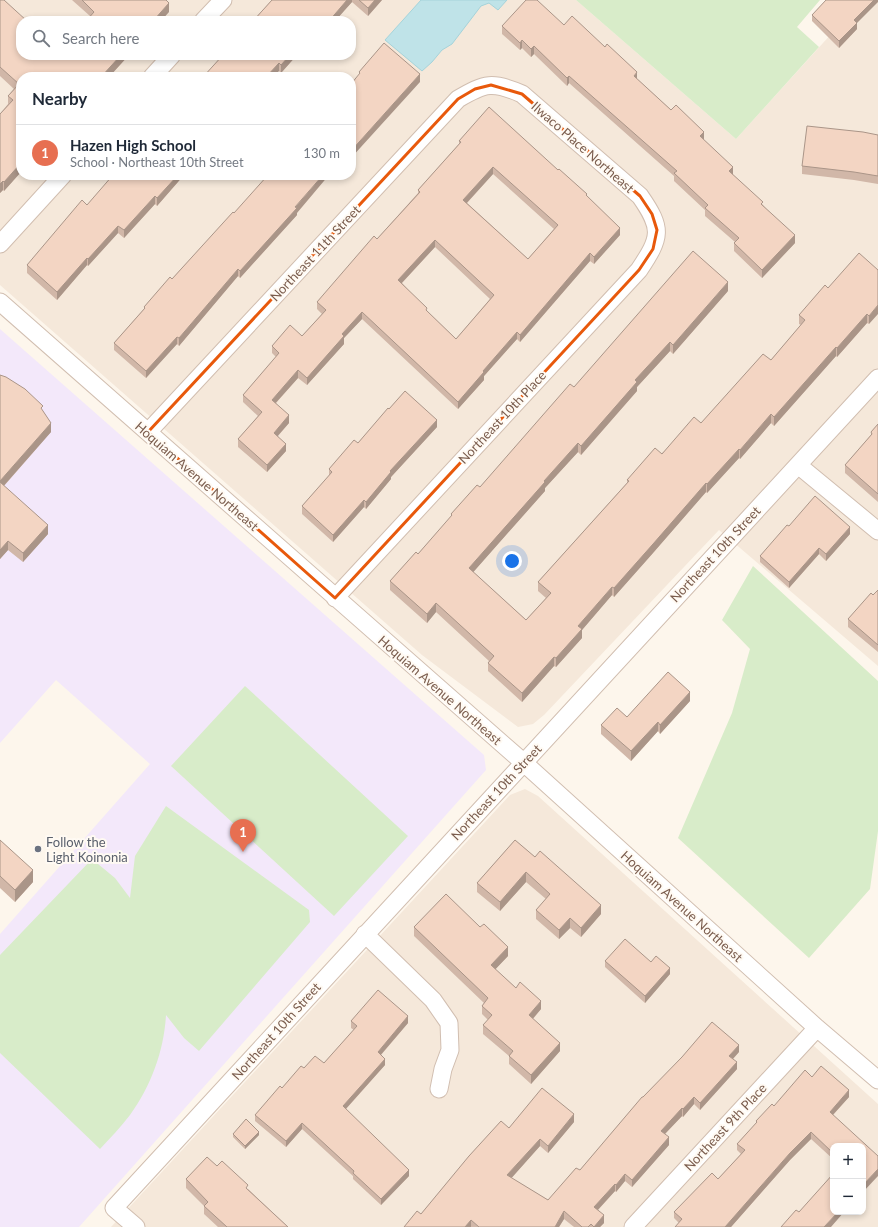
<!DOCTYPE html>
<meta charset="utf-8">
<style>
:root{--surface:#fff;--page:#f6f6f7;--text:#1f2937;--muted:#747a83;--line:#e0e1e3;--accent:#e76f51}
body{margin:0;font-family:Lato,sans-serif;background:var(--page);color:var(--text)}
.controls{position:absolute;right:12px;bottom:12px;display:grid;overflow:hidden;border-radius:8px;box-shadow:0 2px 6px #0003}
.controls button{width:36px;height:36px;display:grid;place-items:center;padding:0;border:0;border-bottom:1px solid var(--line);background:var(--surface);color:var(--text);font:20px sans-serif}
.you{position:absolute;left:512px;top:561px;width:14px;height:14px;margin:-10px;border:3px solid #fff;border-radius:50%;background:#1a73e8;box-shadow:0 0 0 6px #1a73e833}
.badge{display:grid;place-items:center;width:26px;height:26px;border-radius:50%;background:var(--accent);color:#fff;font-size:13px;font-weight:700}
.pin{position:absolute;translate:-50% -33px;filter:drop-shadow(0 1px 2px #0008)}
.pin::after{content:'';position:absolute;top:21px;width:14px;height:12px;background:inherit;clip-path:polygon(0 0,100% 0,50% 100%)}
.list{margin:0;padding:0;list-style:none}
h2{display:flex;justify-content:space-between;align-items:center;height:52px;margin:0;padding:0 16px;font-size:17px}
h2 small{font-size:13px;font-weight:400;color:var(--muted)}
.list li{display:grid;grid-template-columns:26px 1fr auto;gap:12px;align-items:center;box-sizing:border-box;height:56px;padding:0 16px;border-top:1px solid var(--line)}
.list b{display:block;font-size:15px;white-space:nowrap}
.list p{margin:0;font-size:13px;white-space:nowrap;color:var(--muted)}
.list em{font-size:13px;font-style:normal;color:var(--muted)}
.icon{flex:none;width:22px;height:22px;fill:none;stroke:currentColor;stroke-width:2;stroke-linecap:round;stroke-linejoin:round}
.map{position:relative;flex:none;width:878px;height:1227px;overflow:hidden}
.search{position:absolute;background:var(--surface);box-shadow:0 2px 6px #0003;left:16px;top:16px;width:340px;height:44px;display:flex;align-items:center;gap:10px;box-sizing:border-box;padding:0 14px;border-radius:16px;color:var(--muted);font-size:15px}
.panel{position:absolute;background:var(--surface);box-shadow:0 2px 6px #0003;left:16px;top:72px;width:340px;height:108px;border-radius:16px}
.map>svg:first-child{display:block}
.residential{fill:#f5e8da;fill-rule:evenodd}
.education{fill:#f3e8fa}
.green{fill:#d8ecc9}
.water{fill:#bfe3e8;stroke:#a5d3da}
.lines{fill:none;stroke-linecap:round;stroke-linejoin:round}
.minor-casing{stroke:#d1beb0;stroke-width:19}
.minor{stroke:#fff;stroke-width:17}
.wall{fill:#d1b7a8;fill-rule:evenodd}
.shaded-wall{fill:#aa9588}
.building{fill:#f3d5c3;stroke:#aa9588;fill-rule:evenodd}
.marked{fill:none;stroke:#e8590c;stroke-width:3;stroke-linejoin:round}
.worship-dot{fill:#6b7280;stroke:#fffaf3;stroke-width:1.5}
.labels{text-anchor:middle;stroke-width:4;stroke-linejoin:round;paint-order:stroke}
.street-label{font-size:13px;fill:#7a5c4d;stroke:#fffaf3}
.worship-label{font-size:13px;fill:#5b616d;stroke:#fffaf3;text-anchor:start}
</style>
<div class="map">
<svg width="878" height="1227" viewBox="0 0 878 1227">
<rect width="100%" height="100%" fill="#fdf6ec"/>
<path class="residential" d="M0 0H576L736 139 862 0H878V666L719 530 544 715 533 724 518 727 422 655 0 285ZM21 21H351V55H21ZM21 77H351V175H21Z
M525 789 538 796 878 1104V1227H111L510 795ZM833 1146H863V1212H833Z"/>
<path class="education" d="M0 329 484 755 486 770 79 1227H0V934L150 764 56 680 0 743Z"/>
<path class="green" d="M576 0H820L797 27 819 47 736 139Z
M753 566 878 681V831L870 889 809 958 678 838 732 713 750 649 722 620Z
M245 686 408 836 334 916 171 766Z
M166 806 309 910 310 922 199 1051 184 1038 166 1015C164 1051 151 1086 130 1115 121 1127 110 1138 100 1149L0 1053V955L92 859 115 878 130 898 135 856Z"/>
<path class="water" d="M421 0H507L498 10 489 3 481 6 452 44 442 50 432 62 422 71 385 40Z"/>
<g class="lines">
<g class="minor-casing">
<path id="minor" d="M203 21 223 0
M152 77 172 55
M0 244 63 175
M0 302 523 762 817 1028 878 1080
M148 432 458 99C485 83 493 81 522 94L640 196C663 229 661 237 639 270L335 598
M798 465 878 531
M365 934 433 1000 449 1023 450 1050 443 1069 439 1089
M136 1227 114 1208 878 378
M633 1227 817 1028"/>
</g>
<use href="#minor" class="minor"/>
</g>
<path class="wall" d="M0 0 21 55H129L109 77H21V172L4 191 3 190 0 193V114L8 104V96L14 89 0 76Z
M72 0H166L169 12 90 16Z
M272 0H382L368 16 352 2 335 21H253Z
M812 15 857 23V29L839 48 812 21Z
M564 25 637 79 704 140 733 175 763 205 795 243 762 278 734 251V243L735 242 705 216V210L674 181V176L569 83 567 86 534 54 531 57 522 48 520 50 502 34V26Z
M297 55 281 73 279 71 203 77Z
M878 135V184L854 180 802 174V166Z
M459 141 587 196 620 235 594 264 590 261 520 342 517 339 484 376V380L458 409 362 319 344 338V344L307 385 298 378 276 403 289 423 278 436 286 451 267 472 238 447V439L258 416 243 402V395L276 357 272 353V346L302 336 322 314 317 309V302L377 239 418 193V190L459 144ZM493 174 554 229 528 259 467 203ZM435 247 490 299 456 339 427 311 402 283Z
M184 175 157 206 155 204 124 238 118 233 88 266 87 265 57 300 27 273V265L87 205Z
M330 175H336L333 178Z
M234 213H297V215L240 278 238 276 179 346 177 344 146 378 114 350V343L144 309V307L172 279Z
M878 270 869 324 867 323 837 357 836 356 774 426 771 423 740 459 739 458 707 493 706 492 653 553 614 597 612 595 582 630V638L556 667 554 666 522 702 488 671V663L489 661 436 612 427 623 390 590V581L418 554 451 517V514L480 487 574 387 728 291 673 354 670 351 637 387V391L581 455 578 452 545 488V491L473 572 526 620 546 598 538 591V582L627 483V480L701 423 771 360 801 325 799 324V315L828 288Z
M0 375 43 411 51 432 4 486 48 534 23 562 8 550 0 559Z
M389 409 437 427 391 477V479L366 509 364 507 333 542 302 514V506L329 476V469L358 443Z
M878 424V502L845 473V465L871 435V432Z
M789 526 850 534 826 561 819 554 789 588 760 562V556Z
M878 590V652L848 627V619Z
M690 701 660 734 658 731 631 761 601 734V725Z
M0 840 33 882 15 902 0 888Z
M515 840 601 914 581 937 570 928 559 939 536 919V910L546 899 526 882 500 911 477 892V883Z
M414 927 508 956 495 969 516 988 541 1009 533 1019 560 1051 531 1084 509 1064V1056L483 1034V1025L488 1020 482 1014V1006L484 1003 414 936Z
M605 961 651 962 670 974 645 1003 605 967Z
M351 1021 408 1023 381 1055 385 1065 346 1109 409 1176 381 1205 353 1179V1176L302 1129 286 1147 255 1121V1115L282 1088 304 1068 324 1063 354 1030 351 1028Z
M739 1052 733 1059 737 1069 700 1110 694 1104 683 1117 682 1116 665 1134 669 1145 632 1187 625 1181 616 1192 615 1191 598 1210 604 1223 600 1227H574L564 1219 559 1227H404L421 1214 469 1158V1156L509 1128 574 1122 548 1153 540 1146 511 1178 548 1200 580 1170 643 1097Z
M812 1077 849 1097 833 1115V1159L811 1139 790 1160 731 1227H675L679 1223 674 1218V1212L718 1179 741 1154 737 1150V1144L756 1124V1121Z
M233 1134 259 1135 245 1149 233 1137Z
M186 1179 248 1189 288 1227H218L204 1214V1206L186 1188Z"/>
<path class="shaded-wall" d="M347 0H352V2L335 21H329Z
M375 0H382L368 16V8Z
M874 0H878V2L857 23V29L839 48V41L854 20Z
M169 3V12L161 21H153Z
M522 40V48L520 50V43Z
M534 46V54L531 57V49Z
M121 55H129L109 77H101Z
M290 55H297L281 73V65Z
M279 63V71L273 77H266Z
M637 72V80L634 76Z
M420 74V82L351 158V151Z
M569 76V83L567 86V78Z
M704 132V140L700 136Z
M21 140V148L18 143Z
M21 163V172L4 191V182Z
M493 167V174L463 207V200Z
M733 167V175L729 179V171Z
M178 175H184L157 206V198Z
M323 175H329L297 213V215L240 278V271Z
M3 181V190L0 193V184Z
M155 196V204L124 238V230Z
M118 226V233L88 266V259Z
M620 228V235L594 264V257Z
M795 235V243L762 278V270Z
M435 240V247L398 287V280Z
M590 253V261L520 342V335Z
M87 258V265L57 300V292Z
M238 269V276L179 346V338Z
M728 282V291L673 354V345Z
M878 305V314L869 324V316Z
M362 312V319L344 338V344L307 385V378L342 334Z
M867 314V323L837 357V348Z
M517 332V339L484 376V380L458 409V402L483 371Z
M177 337V344L146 378V371Z
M670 342V351L637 387V391L581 455V446L635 380Z
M836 347V356L774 426V417Z
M298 370V378L272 407V400Z
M771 414V423L740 459V450Z
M289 415V423L274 440V433Z
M437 420V427L391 477V479L366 509V502L390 471Z
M51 423V432L0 490V481Z
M578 443V452L545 488V491L469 577V568L544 481Z
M286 444V451L267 472V465Z
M739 449V458L707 493V484Z
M706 483V492L653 553 614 597V588Z
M364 500V507L333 542V535Z
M48 525V534L23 562V553Z
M850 527V534L826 561V554Z
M8 541V550L0 559V550Z
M819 548V554L789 588V582Z
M612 587V595L582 630V638L556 667V658L578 626Z
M436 603V612L427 623V614Z
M554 657V666L522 702V693Z
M690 692V701L660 734V725Z
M658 722V731L631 761V751Z
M33 870V882L15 902V890Z
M526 872V882L500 911V902Z
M601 905V914L581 937V928Z
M570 918V928L559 939V930Z
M508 947V956L491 974V965Z
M670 968V974L645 1003V996Z
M541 1001V1009L529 1023V1015Z
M408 1016V1023L378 1058V1052Z
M560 1043V1051L531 1084V1075Z
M739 1045V1052L729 1063V1056Z
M385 1059V1065L343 1112V1106Z
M737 1062V1069L700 1110V1103Z
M849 1090V1097L830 1118V1112Z
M694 1097V1104L683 1117V1109Z
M682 1108V1116L661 1138V1131Z
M574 1114V1122L548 1153V1146Z
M302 1123V1129L286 1147V1141Z
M259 1132V1135L245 1149V1146Z
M811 1132V1139L790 1160 731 1227H725L790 1153Z
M669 1137V1145L632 1187V1180Z
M540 1139V1146L507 1183V1175Z
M878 1169V1176L863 1192V1185Z
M409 1170V1176L381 1205V1199Z
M625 1174V1181L616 1192V1185Z
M615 1184V1191L594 1214V1207Z
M564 1211V1219L559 1227H555Z
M838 1212H844L831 1227H824Z
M604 1215V1223L600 1227H594Z
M471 1220V1227H465Z"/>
<path class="building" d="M0 0H4L27 21H21V55H121L101 77H21V140L18 143 21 146V163L4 182 3 181 0 184V114L13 100 8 96 19 84 0 67Z
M82 0H166L169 3 153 21H86L94 12Z
M272 0H347L329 21H253Z
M359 0H375L368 8Z
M526 0H537L564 25 572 16 605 47 607 44 637 72 634 76 671 110 676 105 704 132 700 136 733 167 729 171 763 202 761 204 795 235 762 270 734 243 739 238 705 208 708 205 674 173 677 171 569 76 567 78 534 46 531 49 522 40 520 43 502 26Z
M826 0H874L854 20 857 23 839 41 812 15Z
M384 43 420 74 351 151V84L360 73 359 72Z
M223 55H290L281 65 279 63 266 77H203Z
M489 107 558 170 559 169 587 194 586 195 620 228 594 257 590 253 520 335 517 332 483 371 484 372 458 402 362 312 342 334 344 336 307 378 298 370 272 400 289 415 274 433 286 444 267 465 238 439 262 412 243 395 279 353 272 346 290 325 302 336 326 310 317 302 374 236 377 239 420 192 418 190 461 142 459 141ZM493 167 558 225 528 259 463 200ZM435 240 494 295 456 339 426 310 427 308 398 280Z
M807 126 863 132 878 135V176L854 172 802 166Z
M113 175H178L157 198 155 196 124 230 118 226 88 259 87 258 57 292 27 265 82 200 87 205Z
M268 175H323L295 207 297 208 240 271 238 269 179 338 177 337 146 371 114 343 145 308 144 307 170 277 172 279 233 212 234 213Z
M693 251 728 282 673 345 670 342 635 380 637 382 581 446 578 443 544 481 545 482 469 568 526 620 551 593 538 582 629 481 627 480 655 448 662 454 694 417 701 423 763 354 771 360 805 320 799 315 825 285 828 288 859 253 878 270V305L869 316 867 314 837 348 836 347 774 417 771 414 740 450 739 449 707 484 706 483 653 544 614 588 612 587 578 626 582 629 556 658 554 657 522 693 488 663 494 656 436 603 427 614 390 581 416 552 418 554 452 515 451 514 477 485 480 487 570 384 574 387Z
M0 375 6 377 25 389 43 406 41 408 51 423 0 481Z
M405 391 437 420 390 471 391 472 366 502 364 500 333 535 302 506 332 472 329 469 354 440 358 443 388 408 389 409Z
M878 424V494L845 465 872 434 871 432Z
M0 482 48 525 23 553 8 541 0 550Z
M815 496 850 527 826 554 819 548 789 582 760 556 787 525 789 526Z
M878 590V645L848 619 871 593 873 595Z
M668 672 690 692 660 725 658 722 631 751 601 725 617 708 627 717Z
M0 840 33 870 15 890 0 876Z
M515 840 535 857 540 851 601 905 581 928 570 918 559 930 536 910 550 894 526 872 500 902 477 883Z
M446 894 480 927 484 924 508 947 491 965 516 988 520 982 541 1001 529 1015 560 1043 531 1075 509 1056 513 1051 483 1025 492 1015 482 1006 488 998 414 927Z
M625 939 651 962 656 956 670 968 645 996 605 961Z
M378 990 408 1016 378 1052 385 1059 343 1106 409 1170 381 1199 353 1173 354 1171 302 1123 286 1141 255 1115 280 1086 282 1088 301 1066 304 1068 315 1056 324 1063 357 1026 351 1021Z
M712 1022 739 1045 729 1056 737 1062 700 1103 694 1097 683 1109 682 1108 661 1131 669 1137 632 1180 625 1174 616 1185 615 1184 594 1207 604 1215 594 1227 591 1224 588 1227H582L564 1211 555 1227H479L471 1220 465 1227H404L417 1211 421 1214 469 1156 501 1121 509 1128 542 1088 574 1114 548 1146 540 1139 507 1175 548 1200 576 1168 580 1170 642 1097H643L682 1057Z
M821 1066 849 1090 830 1112 878 1156V1169L863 1185V1146H833V1153L811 1132 790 1153 725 1227H675L682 1219 674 1212 712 1173 718 1179 745 1150 737 1144 757 1122 756 1121 772 1104 774 1106 805 1070 812 1077Z
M246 1119 259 1132 245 1146 233 1134Z
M207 1157 217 1166 222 1161 248 1185 246 1188 288 1227H227L204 1206 208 1202 186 1179Z
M833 1174V1212H838L824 1227H781L796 1210 799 1212Z"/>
<path class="marked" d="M491 85 522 94 640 196 652 214 657 230 653 249 639 270 335 598 148 432 458 99 475 89Z"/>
<circle class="worship-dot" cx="38" cy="849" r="4"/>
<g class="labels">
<g class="street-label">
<text transform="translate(583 147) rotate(41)" y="5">Ilwaco Place Northeast</text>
<text transform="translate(315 253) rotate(-47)" y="5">Northeast 11th Street</text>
<text transform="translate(502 417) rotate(-47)" y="5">Northeast 10th Place</text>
<text transform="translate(197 476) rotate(41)" y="5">Hoquiam Avenue Northeast</text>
<text transform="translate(715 554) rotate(-47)" y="5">Northeast 10th Street</text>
<text transform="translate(440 690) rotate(41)" y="5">Hoquiam Avenue Northeast</text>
<text transform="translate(496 792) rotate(-47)" y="5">Northeast 10th Street</text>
<text transform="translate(682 906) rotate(42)" y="5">Hoquiam Avenue Northeast</text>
<text transform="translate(276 1031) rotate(-48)" y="5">Northeast 10th Street</text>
<text transform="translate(725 1127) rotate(-47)" y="5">Northeast 9th Place</text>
</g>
<g class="worship-label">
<text x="46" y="847">Follow the<tspan x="46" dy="15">Light Koinonia</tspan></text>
</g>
</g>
</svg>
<div class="controls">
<button>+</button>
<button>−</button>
</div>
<div class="you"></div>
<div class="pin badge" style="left:243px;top:852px">1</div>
<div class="search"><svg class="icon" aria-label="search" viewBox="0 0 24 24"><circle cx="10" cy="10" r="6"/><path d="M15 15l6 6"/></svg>Search here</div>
<section class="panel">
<h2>Nearby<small></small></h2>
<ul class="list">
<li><span class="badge">1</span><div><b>Hazen High School</b><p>School · Northeast 10th Street</p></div><em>130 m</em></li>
</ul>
</section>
</div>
